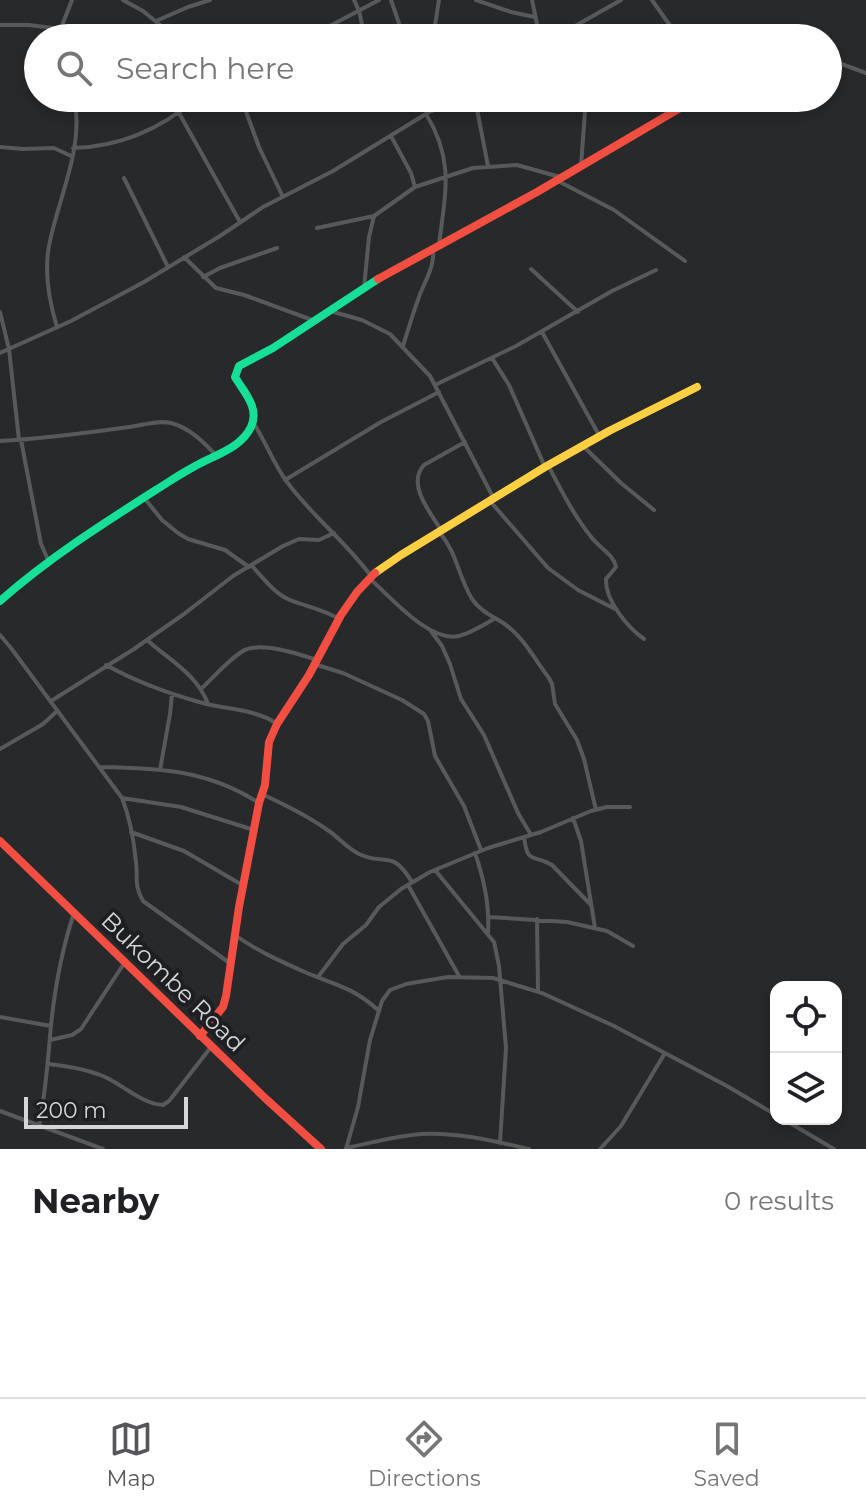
<!DOCTYPE html>
<style>
:root{--surface:#fff;--page:#f2f2f2;--text:#202124;--muted:#757577;--line:#e0e0e0;--accent:#56575a}
body{margin:0;font-family:Montserrat,sans-serif;background:var(--page);color:var(--text)}
.controls{position:absolute;right:24px;bottom:24px;display:grid;overflow:hidden;border-radius:16px;box-shadow:0 4px 12px #0003}
.controls button{width:72px;height:72px;display:grid;place-items:center;padding:0;border:0;border-bottom:2px solid var(--line);background:var(--surface);color:var(--text);font:40px sans-serif}
.scale{position:absolute;left:24px;bottom:20px;width:164px;box-sizing:border-box;padding-left:8px;border:4px solid #d4d6d8;border-top:0;font-size:22px;line-height:28px;white-space:nowrap;color:#d4d6d8;-webkit-text-stroke:6px #1d1f22;paint-order:stroke}
.list{margin:0;padding:0;list-style:none}
h2{display:flex;justify-content:space-between;align-items:center;height:104px;margin:0;padding:0 32px;font-size:34px}
h2 small{font-size:26px;font-weight:400;color:var(--muted)}
.icon{flex:none;width:44px;height:44px;fill:none;stroke:currentColor;stroke-width:2;stroke-linecap:round;stroke-linejoin:round}
.map{position:relative;flex:none;width:866px;height:1149px;overflow:hidden}
.search{position:absolute;background:var(--surface);box-shadow:0 4px 12px #0003;left:24px;right:24px;top:24px;height:88px;display:flex;align-items:center;gap:20px;box-sizing:border-box;padding:0 28px;border-radius:44px;color:var(--muted);font-size:30px}
.sheet{height:248px;background:var(--surface)}
nav{display:flex;justify-content:space-around;align-items:center;box-sizing:border-box;height:112px;border-top:2px solid var(--line);background:var(--surface);font-size:22px;color:var(--muted)}
nav a{display:grid;justify-items:center;gap:4px}
nav .on{color:var(--accent)}
.map>svg:first-child{display:block}
.lines{fill:none;stroke-linecap:round;stroke-linejoin:round}
.street{stroke:#58595a;stroke-width:4}
.fast{stroke:#16e098;stroke-width:8}
.slow{stroke:#ffcf43;stroke-width:8}
.jam{stroke:#f24e42;stroke-width:8}
.labels{text-anchor:middle;stroke-width:8;stroke-linejoin:round;paint-order:stroke}
.street-label{font-size:24px;fill:#d4d6d8;stroke:#1d1f22}
</style>
<div class="map">
<svg width="866" height="1149" viewBox="0 0 866 1149">
<rect width="100%" height="100%" fill="#27292b"/>
<g class="lines">
<path class="street" d="M123 0 143 11 176 38
M354 0 359 11 365 38
M391 0 404 38
M476 0 511 12 535 17
M532 0 540 38
M652 0 676 34
M156 21 188 7 210 0
M0 25H29L61 29
M60 38 63 23 72 0
M307 38 379 0
M433 38 439 0
M554 38 621 0
M828 59 866 73
M241 98 259 147 282 195
M427 98 432 111
M476 104 488 166
M441 107 453 109 510 98
M179 113 240 222
M426 114C455 161 445 194 439 245
M391 136 411 173 415 187
M0 147 23 149 54 148 71 156
M73 148C120 147 162 128 197 98
M581 166 586 98
M124 178 168 267
M558 181 614 210 685 261
M317 228 374 216
M184 257 216 288 244 295 315 321
M531 269 578 312
M203 277 220 268 277 248
M364 288 369 237 374 216 415 187 473 168 517 165 560 177
M330 311 362 320 390 334 430 376 494 499
M0 312 9 349 19 440
M57 327C49 301 44 273 49 246 58 198 85 147 74 98
M542 332 600 437
M403 346C408 330 413 313 419 297 425 280 435 267 433 249
M0 353 71 321 144 282 220 236 263 207 333 171 452 98
M492 358 509 385 545 467
M435 385 516 346 612 291 656 270
M253 422C266 442 274 465 287 482 312 516 346 542 371 576
M21 440 41 544 49 562
M0 441C43 439 86 433 129 427 143 425 157 420 171 423 190 428 203 442 216 455
M583 446 621 483 654 510
M548 465C561 490 574 516 592 538 600 548 614 555 616 567L606 579C605 600 627 627 644 639
M285 480 381 422 439 392
M145 499 162 520 178 533 188 539 225 550 249 567
M490 501 548 568 578 590 617 610
M442 531C431 514 406 484 424 465L465 442
M440 533C457 553 458 576 472 599 481 612 493 616 506 625 524 638 535 660 549 678L552 684 555 704 577 740 584 759 596 810
M252 566C263 578 275 594 290 600 307 607 323 609 339 619
M369 578C390 596 429 643 459 636 471 633 483 625 494 619
M431 631 442 646 450 664 461 699 484 735 518 813 531 835
M0 635 11 648 122 798C130 818 134 841 136 862 138 878 134 886 143 901L231 964
M147 640C169 660 197 674 208 704
M314 664 343 673 402 700 424 714 428 721 435 756 464 806 481 850
M106 665C135 681 167 693 199 702 226 710 252 708 276 723
M201 689C214 677 228 660 243 651 260 641 299 654 317 660
M51 701 134 649 184 614 233 576 283 546 299 539 319 540 334 533
M0 749 43 724 57 711
M100 767C160 768 208 770 259 803
M160 770 170 714 172 694
M262 794C285 805 308 816 329 831 339 838 348 849 359 854 387 867 391 848 412 882
M122 798 181 807 254 830
M573 818 581 841 595 928
M131 832 184 851 244 886
M524 837C528 866 532 853 552 865L591 905
M475 853C484 879 490 905 488 933
M435 870 494 942 499 966 506 1048 500 1143
M408 885 459 976
M489 917 567 922 607 931 633 946
M537 919 538 992
M235 935C257 951 282 962 307 973 336 985 354 988 378 1010
M318 977 343 944 366 925 379 907 401 889 430 872 488 848 541 832 591 811 607 807H630
M0 1017 51 1026
M50 1040 72 1035 81 1029 125 962
M48 1064C67 1066 87 1069 105 1077 123 1085 142 1104 163 1105L169 1101 211 1047
M0 1111 103 1149
M783 1119 834 1149
M39 1125C46 1092 48 1058 51 1025 55 987 62 949 74 913
M346 1148C371 1143 396 1136 421 1134 457 1132 494 1141 529 1149
M346 1149 358 1107 370 1040 382 1001 390 990 406 984 448 977 493 978 542 993 614 1026 727 1086 776 1115
M600 1149 621 1126 665 1053"/>
<path class="fast" d="M0 601C52 555 112 518 170 481 179 475 188 470 197 465 215 455 241 448 251 427 260 408 244 392 235 377L239 366 273 348 378 279"/>
<path class="slow" d="M375 573 401 555 545 467 609 431 697 387"/>
<path class="jam" d="M378 279 537 192 697 98
M0 841 265 1098 321 1149
M200 1036 223 1007 226 996 239 907 259 803 265 785 269 742 277 724 309 675 341 615 357 592 375 573"/>
</g>
<g class="labels">
<g class="street-label">
<text transform="translate(173 982) rotate(44)" y="8">Bukombe Road</text>
</g>
</g>
</svg>
<div class="controls">
<button><svg class="icon" aria-label="locate" viewBox="0 0 24 24"><circle cx="12" cy="12" r="6"/><path d="M12 2v4M12 18v4M2 12h4M18 12h4"/></svg></button>
<button><svg class="icon" aria-label="layers" viewBox="0 0 24 24"><path d="M12 4l9 5-9 5-9-5zM3 14l9 5 9-5"/></svg></button>
</div>
<div class="scale">200 m</div>
<div class="search"><svg class="icon" aria-label="search" viewBox="0 0 24 24"><circle cx="10" cy="10" r="6"/><path d="M15 15l6 6"/></svg>Search here</div>
</div>
<section class="sheet">
<h2>Nearby<small>0 results</small></h2>
<ul class="list">
</ul>
</section>
<nav>
<a class="on"><svg class="icon" aria-label="map" viewBox="0 0 24 24"><path d="M3 6l6-2 6 2 6-2v14l-6 2-6-2-6 2zM9 4v14M15 6v14"/></svg>Map</a>
<a><svg class="icon" aria-label="directions" viewBox="0 0 24 24"><path d="M12 3l9 9-9 9-9-9zM9 14v-3h6M13 9l2 2-2 2"/></svg>Directions</a>
<a><svg class="icon" aria-label="saved" viewBox="0 0 24 24"><path d="M7 4h10v16l-5-4-5 4z"/></svg>Saved</a>
</nav>
